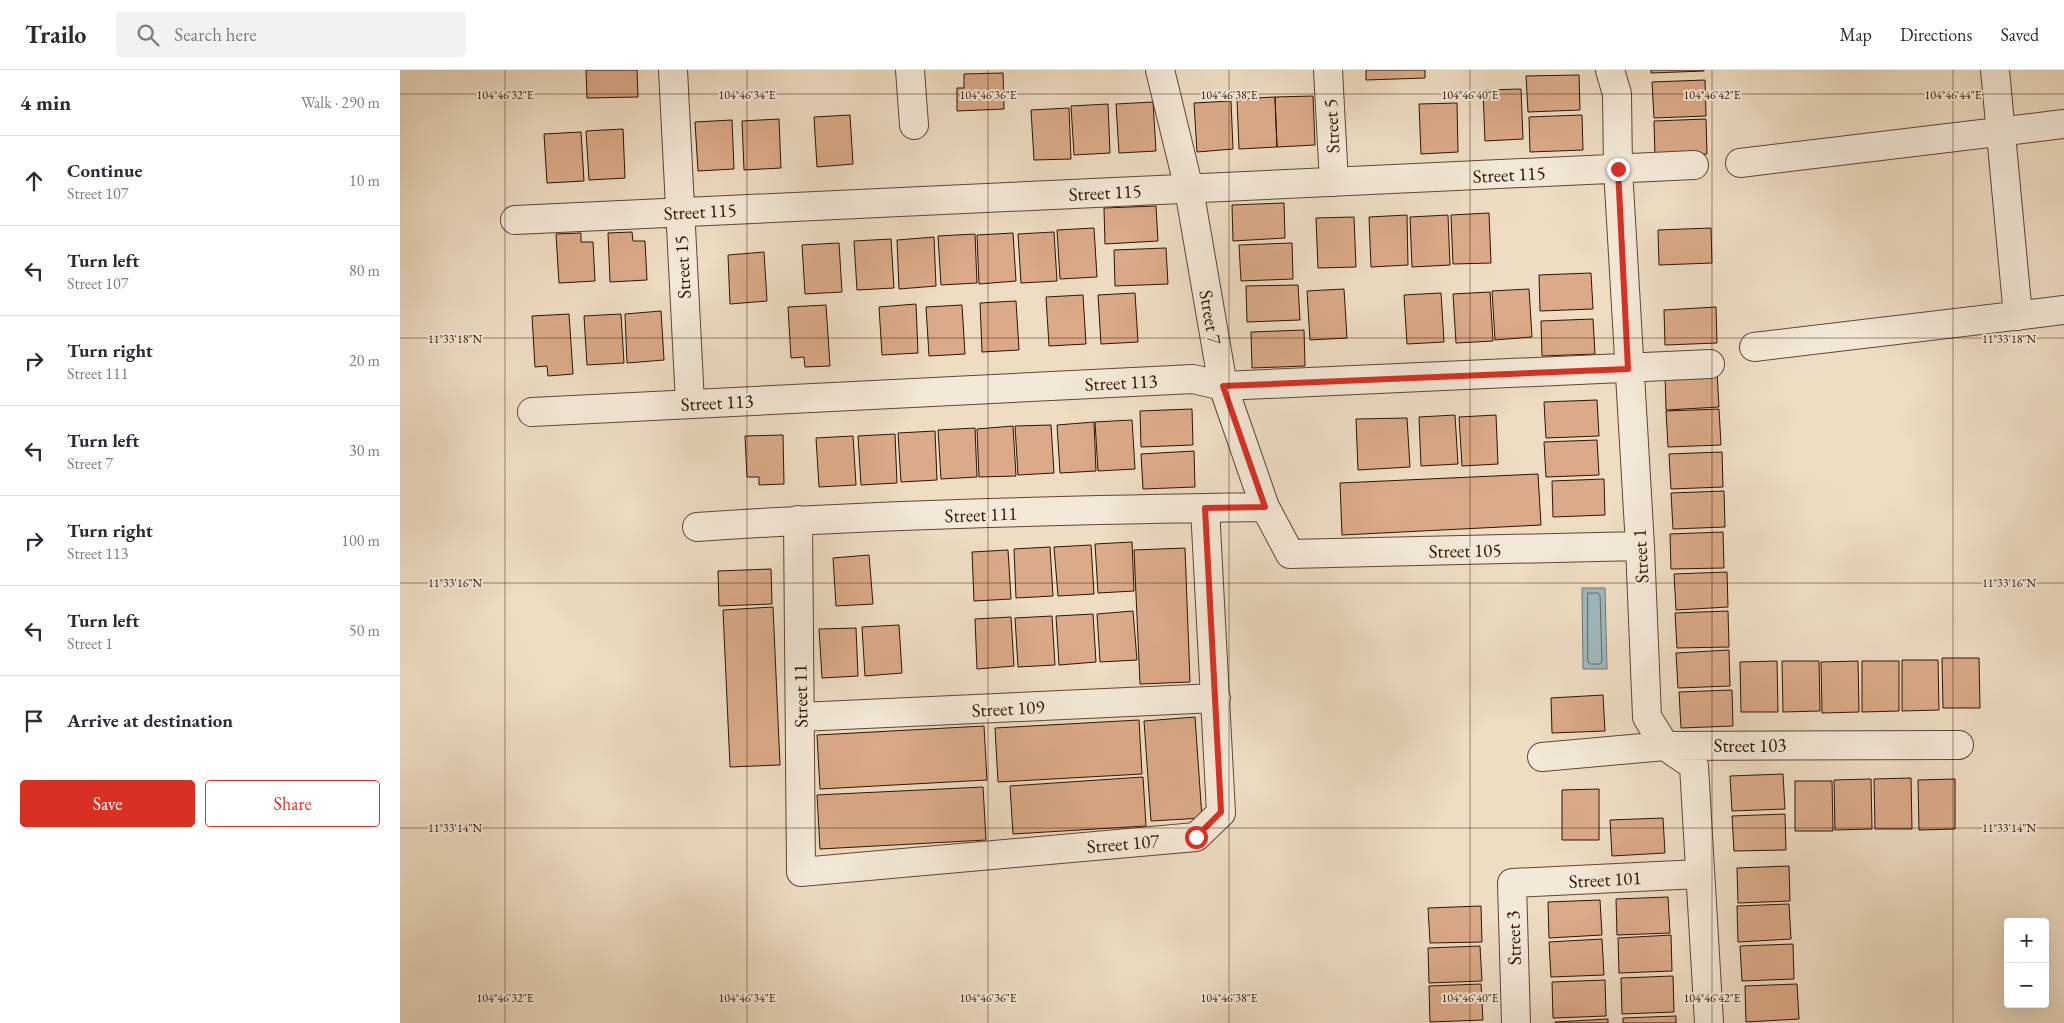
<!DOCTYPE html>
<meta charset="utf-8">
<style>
:root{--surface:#fff;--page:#f2f2f3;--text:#2b2b33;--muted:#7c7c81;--line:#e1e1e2;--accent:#d93025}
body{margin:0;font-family:"EB Garamond",serif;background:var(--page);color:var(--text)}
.controls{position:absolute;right:15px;bottom:15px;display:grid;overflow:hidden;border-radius:5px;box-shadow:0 5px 20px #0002}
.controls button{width:45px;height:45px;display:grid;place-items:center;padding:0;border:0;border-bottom:1px solid var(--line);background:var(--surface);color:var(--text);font:25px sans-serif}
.stop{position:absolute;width:15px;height:15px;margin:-11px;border:4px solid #d93025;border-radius:50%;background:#fff}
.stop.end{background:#d93025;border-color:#fff;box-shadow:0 1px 5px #0008}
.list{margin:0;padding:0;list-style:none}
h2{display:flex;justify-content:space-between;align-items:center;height:65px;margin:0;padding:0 20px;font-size:21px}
h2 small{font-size:16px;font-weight:400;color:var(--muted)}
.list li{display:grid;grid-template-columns:32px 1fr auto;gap:15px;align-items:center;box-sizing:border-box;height:90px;padding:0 20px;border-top:1px solid var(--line)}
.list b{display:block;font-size:19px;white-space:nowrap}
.list p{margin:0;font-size:16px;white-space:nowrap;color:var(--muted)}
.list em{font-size:16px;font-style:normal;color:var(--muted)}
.actions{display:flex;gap:10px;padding:15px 20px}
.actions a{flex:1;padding:11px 0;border:1px solid var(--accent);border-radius:5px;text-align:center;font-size:18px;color:var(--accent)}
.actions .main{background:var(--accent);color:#fff}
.icon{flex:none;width:28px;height:28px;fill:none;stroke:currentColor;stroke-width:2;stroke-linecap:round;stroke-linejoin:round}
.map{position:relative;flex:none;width:1664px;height:953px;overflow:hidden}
header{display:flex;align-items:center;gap:30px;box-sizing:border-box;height:70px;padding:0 25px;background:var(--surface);border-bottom:1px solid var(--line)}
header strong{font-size:24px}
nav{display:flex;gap:28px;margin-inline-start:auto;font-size:18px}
.search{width:350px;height:45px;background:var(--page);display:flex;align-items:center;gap:12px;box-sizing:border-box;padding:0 18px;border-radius:5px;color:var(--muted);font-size:19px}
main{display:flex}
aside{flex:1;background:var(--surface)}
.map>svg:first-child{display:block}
.water{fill:#9fb9bf;stroke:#727773}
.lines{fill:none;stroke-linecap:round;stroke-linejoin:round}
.shore{stroke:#666660;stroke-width:1}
.building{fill:#dbaa88;stroke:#2e1400}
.minor-casing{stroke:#5e4631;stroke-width:30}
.minor{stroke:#f4e9d8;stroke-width:28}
.route{stroke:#d93025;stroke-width:6}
.ticks{fill:none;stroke:#2e1400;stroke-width:1;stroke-opacity:0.45}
.labels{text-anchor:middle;stroke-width:4;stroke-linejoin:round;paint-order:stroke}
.street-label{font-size:19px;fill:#2e1400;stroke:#f4e9d8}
.ticks-label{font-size:12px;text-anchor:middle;fill:#2e1400;stroke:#f4e9d8;stroke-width:4;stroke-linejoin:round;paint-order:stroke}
</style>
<header>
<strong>Trailo</strong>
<div class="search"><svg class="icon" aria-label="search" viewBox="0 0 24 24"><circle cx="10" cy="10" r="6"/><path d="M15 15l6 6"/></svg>Search here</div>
<nav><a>Map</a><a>Directions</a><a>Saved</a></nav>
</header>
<main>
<aside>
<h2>4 min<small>Walk · 290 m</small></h2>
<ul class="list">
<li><svg class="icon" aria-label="ahead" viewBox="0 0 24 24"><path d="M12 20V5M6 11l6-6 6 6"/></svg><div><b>Continue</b><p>Street 107</p></div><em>10 m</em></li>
<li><svg class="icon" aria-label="left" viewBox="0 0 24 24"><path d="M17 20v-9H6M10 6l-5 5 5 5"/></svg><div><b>Turn left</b><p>Street 107</p></div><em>80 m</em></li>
<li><svg class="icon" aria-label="right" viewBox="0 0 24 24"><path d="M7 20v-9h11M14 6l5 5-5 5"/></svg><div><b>Turn right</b><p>Street 111</p></div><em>20 m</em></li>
<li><svg class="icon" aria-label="left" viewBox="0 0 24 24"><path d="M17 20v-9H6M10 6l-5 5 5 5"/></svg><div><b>Turn left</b><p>Street 7</p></div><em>30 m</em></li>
<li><svg class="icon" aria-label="right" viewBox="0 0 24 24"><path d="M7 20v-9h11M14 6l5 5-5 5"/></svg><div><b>Turn right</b><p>Street 113</p></div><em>100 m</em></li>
<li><svg class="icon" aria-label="left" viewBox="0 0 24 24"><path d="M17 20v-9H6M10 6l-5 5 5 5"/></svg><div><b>Turn left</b><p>Street 1</p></div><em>50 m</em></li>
<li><svg class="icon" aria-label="arrive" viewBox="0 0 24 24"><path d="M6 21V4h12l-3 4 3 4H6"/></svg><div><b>Arrive at destination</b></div></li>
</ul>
<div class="actions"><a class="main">Save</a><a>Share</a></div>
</aside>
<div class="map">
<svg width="1664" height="953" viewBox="0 0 1664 953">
<rect width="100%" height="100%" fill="#eeddc3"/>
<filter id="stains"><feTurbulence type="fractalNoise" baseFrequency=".004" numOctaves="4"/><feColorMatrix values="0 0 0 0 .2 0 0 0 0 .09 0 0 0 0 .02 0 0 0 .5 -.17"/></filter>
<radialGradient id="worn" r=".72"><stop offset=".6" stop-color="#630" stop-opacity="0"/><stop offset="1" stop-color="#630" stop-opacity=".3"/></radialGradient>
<path class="water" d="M1182 518H1205L1207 599H1183Z"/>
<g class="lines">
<path class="shore" d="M1188 523H1198L1200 525 1202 592 1200 594H1190L1188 592Z"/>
</g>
<path class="building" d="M186 0H237L238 27 187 28Z
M966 0H1025V8L966 10Z
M1251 0H1304V1L1251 3Z
M603 3 604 39 557 41V18H564V4Z
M1179 5 1180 40 1128 42 1126 6Z
M1305 10 1306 46 1254 48 1252 12Z
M1121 19 1123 69 1085 71 1083 20Z
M913 26 915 75 877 77 875 27Z
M875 27 877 77 839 79 837 29Z
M831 31 833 79 797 82 794 33Z
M753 32 756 81 719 83 716 34Z
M1057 33 1058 82 1021 84 1019 34Z
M708 34 710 83 674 85 671 36Z
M669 38 671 89 634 90 631 40Z
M450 45 453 94 417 97 414 47Z
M1182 45 1183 80 1130 82 1129 47Z
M379 49 381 98 344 100 342 51Z
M1306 49 1307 84 1255 86 1254 51Z
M332 50 334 99 298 101 295 52Z
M223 59 225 108 189 110 186 61Z
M181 62 184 111 147 113 144 64Z
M884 133 885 168 833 171 832 135Z
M756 136 758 171 705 174 704 138Z
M1089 143 1091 193 1053 194 1051 145Z
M1007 145 1008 195 971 197 969 147Z
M1048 145 1050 195 1012 197 1010 147Z
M954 147 956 197 918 198 916 148Z
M694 158 697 207 660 209 657 160Z
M1311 158 1312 193 1259 195 1258 160Z
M232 162 233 171H245L247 210 210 212 208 163Z
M654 162 657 211 621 213 618 164Z
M181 163V172H193L195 211 159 213 156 164Z
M613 163 616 211 579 214 577 165Z
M575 164 577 213 541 215 538 166Z
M534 167 536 216 499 219 497 170Z
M491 169 494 218 457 220 454 171Z
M439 173 442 222 405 224 402 175Z
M892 173 893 209 841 211 839 175Z
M766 178 768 214 715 216 714 180Z
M364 182 367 231 330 234 328 185Z
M1191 203 1193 239 1140 241 1139 205Z
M898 215 900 250 847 252 846 216Z
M944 219 947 268 910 270 907 221Z
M1129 219 1132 267 1095 270 1092 221Z
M1090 222 1093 271 1056 273 1053 224Z
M735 223 738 272 701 274 698 225Z
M1041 223 1044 272 1007 274 1004 225Z
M683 225 686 274 649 276 646 227Z
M616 231 619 280 582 282 580 233Z
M516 234 518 283 482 285 479 237Z
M426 235 430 296 405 297 404 287 391 288 388 237Z
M562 235 565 284 529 286 526 237Z
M1316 237 1317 273 1265 275 1264 240Z
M261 241 264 290 227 293 225 244Z
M169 244 173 304 148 306 147 296 135 297 132 246Z
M221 244 224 293 187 295 184 246Z
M1193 249 1195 284 1142 286 1141 251Z
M904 260 905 296 852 298 851 262Z
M1317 302 1319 337 1266 340 1265 304Z
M1197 330 1199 366 1146 368 1144 332Z
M792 339 793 375 741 377 740 341Z
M1319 339 1321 375 1268 377 1266 341Z
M1055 345 1058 394 1021 396 1019 347Z
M1096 345 1098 394 1062 396 1059 347Z
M1007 348 1010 397 958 400 956 349Z
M732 350 735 399 698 401 695 352Z
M694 352 696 401 660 403 657 355Z
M651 355 654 403 618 405 615 356Z
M613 356 616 406 579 407 577 359Z
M575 358 577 407 541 409 538 360Z
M535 361 537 410 501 412 498 363Z
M495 364 497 413 461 415 458 366Z
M383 365 384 414 359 415V407H347L345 366Z
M453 366 456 415 419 417 416 368Z
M1197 370 1199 405 1146 407 1144 372Z
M794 381 795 417 743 419 741 384Z
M1322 382 1323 417 1271 419 1269 384Z
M1138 404 1141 455 942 465 940 413Z
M1204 409 1205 445 1153 447 1152 411Z
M1324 421 1325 457 1273 459 1271 423Z
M1323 462 1324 498 1271 499 1270 464Z
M732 472 734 521 698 523 695 474Z
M691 475 694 524 658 526 654 477Z
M650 477 653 526 616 528 614 479Z
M785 478 790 612 740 614 734 480Z
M608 480 611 529 574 531 572 482Z
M469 485 473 534 436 536 433 488Z
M371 499 372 534 319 536 318 501Z
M1327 502 1328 537 1276 540 1274 504Z
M373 537 380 695 330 697 323 540Z
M733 541 737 590 700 592 697 544Z
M1328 541 1329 577 1277 578 1275 543Z
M693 544 696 592 659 595 656 546Z
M652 546 655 595 618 597 615 548Z
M611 547 614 596 577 599 575 549Z
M499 555 502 603 465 606 462 557Z
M456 558 458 606 422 608 419 559Z
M1329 580 1330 616 1278 618 1276 583Z
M1542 588H1579L1580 638H1543Z
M1502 590H1538L1539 640 1502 641Z
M1377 591 1378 642H1341L1340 592Z
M1382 591H1419L1420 641 1383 642Z
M1458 591 1459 642 1422 643 1421 592Z
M1462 591H1499V641L1462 642Z
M1332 620 1333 656 1281 658 1279 622Z
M1203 625 1205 661 1152 663 1151 628Z
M795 647 802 748 751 751 744 651Z
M739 650 742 704 598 712 595 658Z
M584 656 587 710 420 719 417 665Z
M1383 704 1385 739 1332 741 1330 706Z
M743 707 746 756 613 764 610 716Z
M1511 708 1512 759H1475L1474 709Z
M1471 709 1472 759 1435 760 1434 710Z
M1555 709V759L1519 760 1518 710Z
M1395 711H1432L1433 761H1395Z
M583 717 586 770 420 779 417 725Z
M1199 719V770H1162V720Z
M1385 744 1386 780 1334 781 1332 746Z
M1263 748 1265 783 1212 786 1210 750Z
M1389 796 1390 831 1338 833 1337 798Z
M1268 827 1270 863 1217 865 1216 829Z
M1200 830 1202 865 1149 868 1148 832Z
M1389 834 1391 869 1338 872 1337 836Z
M1081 836 1082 872 1030 873 1028 838Z
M1271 865 1272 901 1219 903 1218 868Z
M1202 869 1204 905 1151 907 1149 872Z
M1393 874 1394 909 1342 911 1340 876Z
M1080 876 1082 911 1029 913 1028 878Z
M1273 906 1274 942 1222 944 1221 908Z
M1205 910 1206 946 1153 948 1152 912Z
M1081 914 1083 950 1030 952 1029 916Z
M1397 914 1399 949 1346 952 1345 916Z
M1276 946V953H1223V948Z
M1208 949V953H1155V952Z"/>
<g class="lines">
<g class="minor-casing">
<path id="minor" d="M273 0 290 333
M510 0 514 55
M760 0 789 119 823 316 865 437 890 484 1240 476
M928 0 934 112
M1210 0 1217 24 1218 99 1240 476 1247 647 1265 676 1294 696 1309 953
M1595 0 1618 246
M1340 93 1664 54
M115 150 1294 95
M1354 277 1664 240
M132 342 793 309 823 316 1310 294
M398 450 401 802 796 767 821 743 805 438
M297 457C486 444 675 440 865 437
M400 647 816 628
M1142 687 1265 676 1559 675
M1116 953 1112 813 1299 804"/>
</g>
<use href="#minor" class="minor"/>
</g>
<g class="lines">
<path class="route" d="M796 767 821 742 805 438 865 437 823 316 1228 299 1218 99"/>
</g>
<path class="ticks" d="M105 0V953M347 0V953M588 0V953M829 0V953M1070 0V953M1312 0V953M1553 0V953M0 24H1664M0 268H1664M0 513H1664M0 758H1664"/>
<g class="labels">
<g class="street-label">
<text transform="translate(931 56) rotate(-93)" y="7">Street 5</text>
<text transform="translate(1109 104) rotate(-3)" y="7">Street 115</text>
<text transform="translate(705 122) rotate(-3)" y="7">Street 115</text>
<text transform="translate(300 141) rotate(-3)" y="7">Street 115</text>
<text transform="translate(282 197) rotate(-93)" y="7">Street 15</text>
<text transform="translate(811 247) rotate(80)" y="7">Street 7</text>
<text transform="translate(721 312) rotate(-3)" y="7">Street 113</text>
<text transform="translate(317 332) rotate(-3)" y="7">Street 113</text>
<text transform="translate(581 444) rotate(-2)" y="7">Street 111</text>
<text transform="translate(1065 480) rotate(-1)" y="7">Street 105</text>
<text transform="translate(1240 486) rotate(-93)" y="7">Street 1</text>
<text transform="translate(400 626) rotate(-91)" y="7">Street 11</text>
<text transform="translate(608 638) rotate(-3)" y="7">Street 109</text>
<text x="1350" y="682">Street 103</text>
<text transform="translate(723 773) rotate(-5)" y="7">Street 107</text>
<text transform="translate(1205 809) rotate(-3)" y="7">Street 101</text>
<text transform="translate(1113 868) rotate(-92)" y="7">Street 3</text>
</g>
</g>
<g class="ticks-label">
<text x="105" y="29">104°46'32"E</text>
<text x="347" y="29">104°46'34"E</text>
<text x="588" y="29">104°46'36"E</text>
<text x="829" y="29">104°46'38"E</text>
<text x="1070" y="29">104°46'40"E</text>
<text x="1312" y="29">104°46'42"E</text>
<text x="1553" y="29">104°46'44"E</text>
<text x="55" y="273">11°33'18"N</text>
<text x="1609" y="273">11°33'18"N</text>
<text x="55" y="517">11°33'16"N</text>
<text x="1609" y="517">11°33'16"N</text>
<text x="55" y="762">11°33'14"N</text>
<text x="1609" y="762">11°33'14"N</text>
<text x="105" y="932">104°46'32"E</text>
<text x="347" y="932">104°46'34"E</text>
<text x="588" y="932">104°46'36"E</text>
<text x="829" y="932">104°46'38"E</text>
<text x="1070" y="932">104°46'40"E</text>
<text x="1312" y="932">104°46'42"E</text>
</g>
<rect width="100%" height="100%" filter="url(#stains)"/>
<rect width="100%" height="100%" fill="url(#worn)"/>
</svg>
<div class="controls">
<button>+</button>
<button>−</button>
</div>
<div class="stop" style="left:796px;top:767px"></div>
<div class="stop end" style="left:1218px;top:99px"></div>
</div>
</main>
